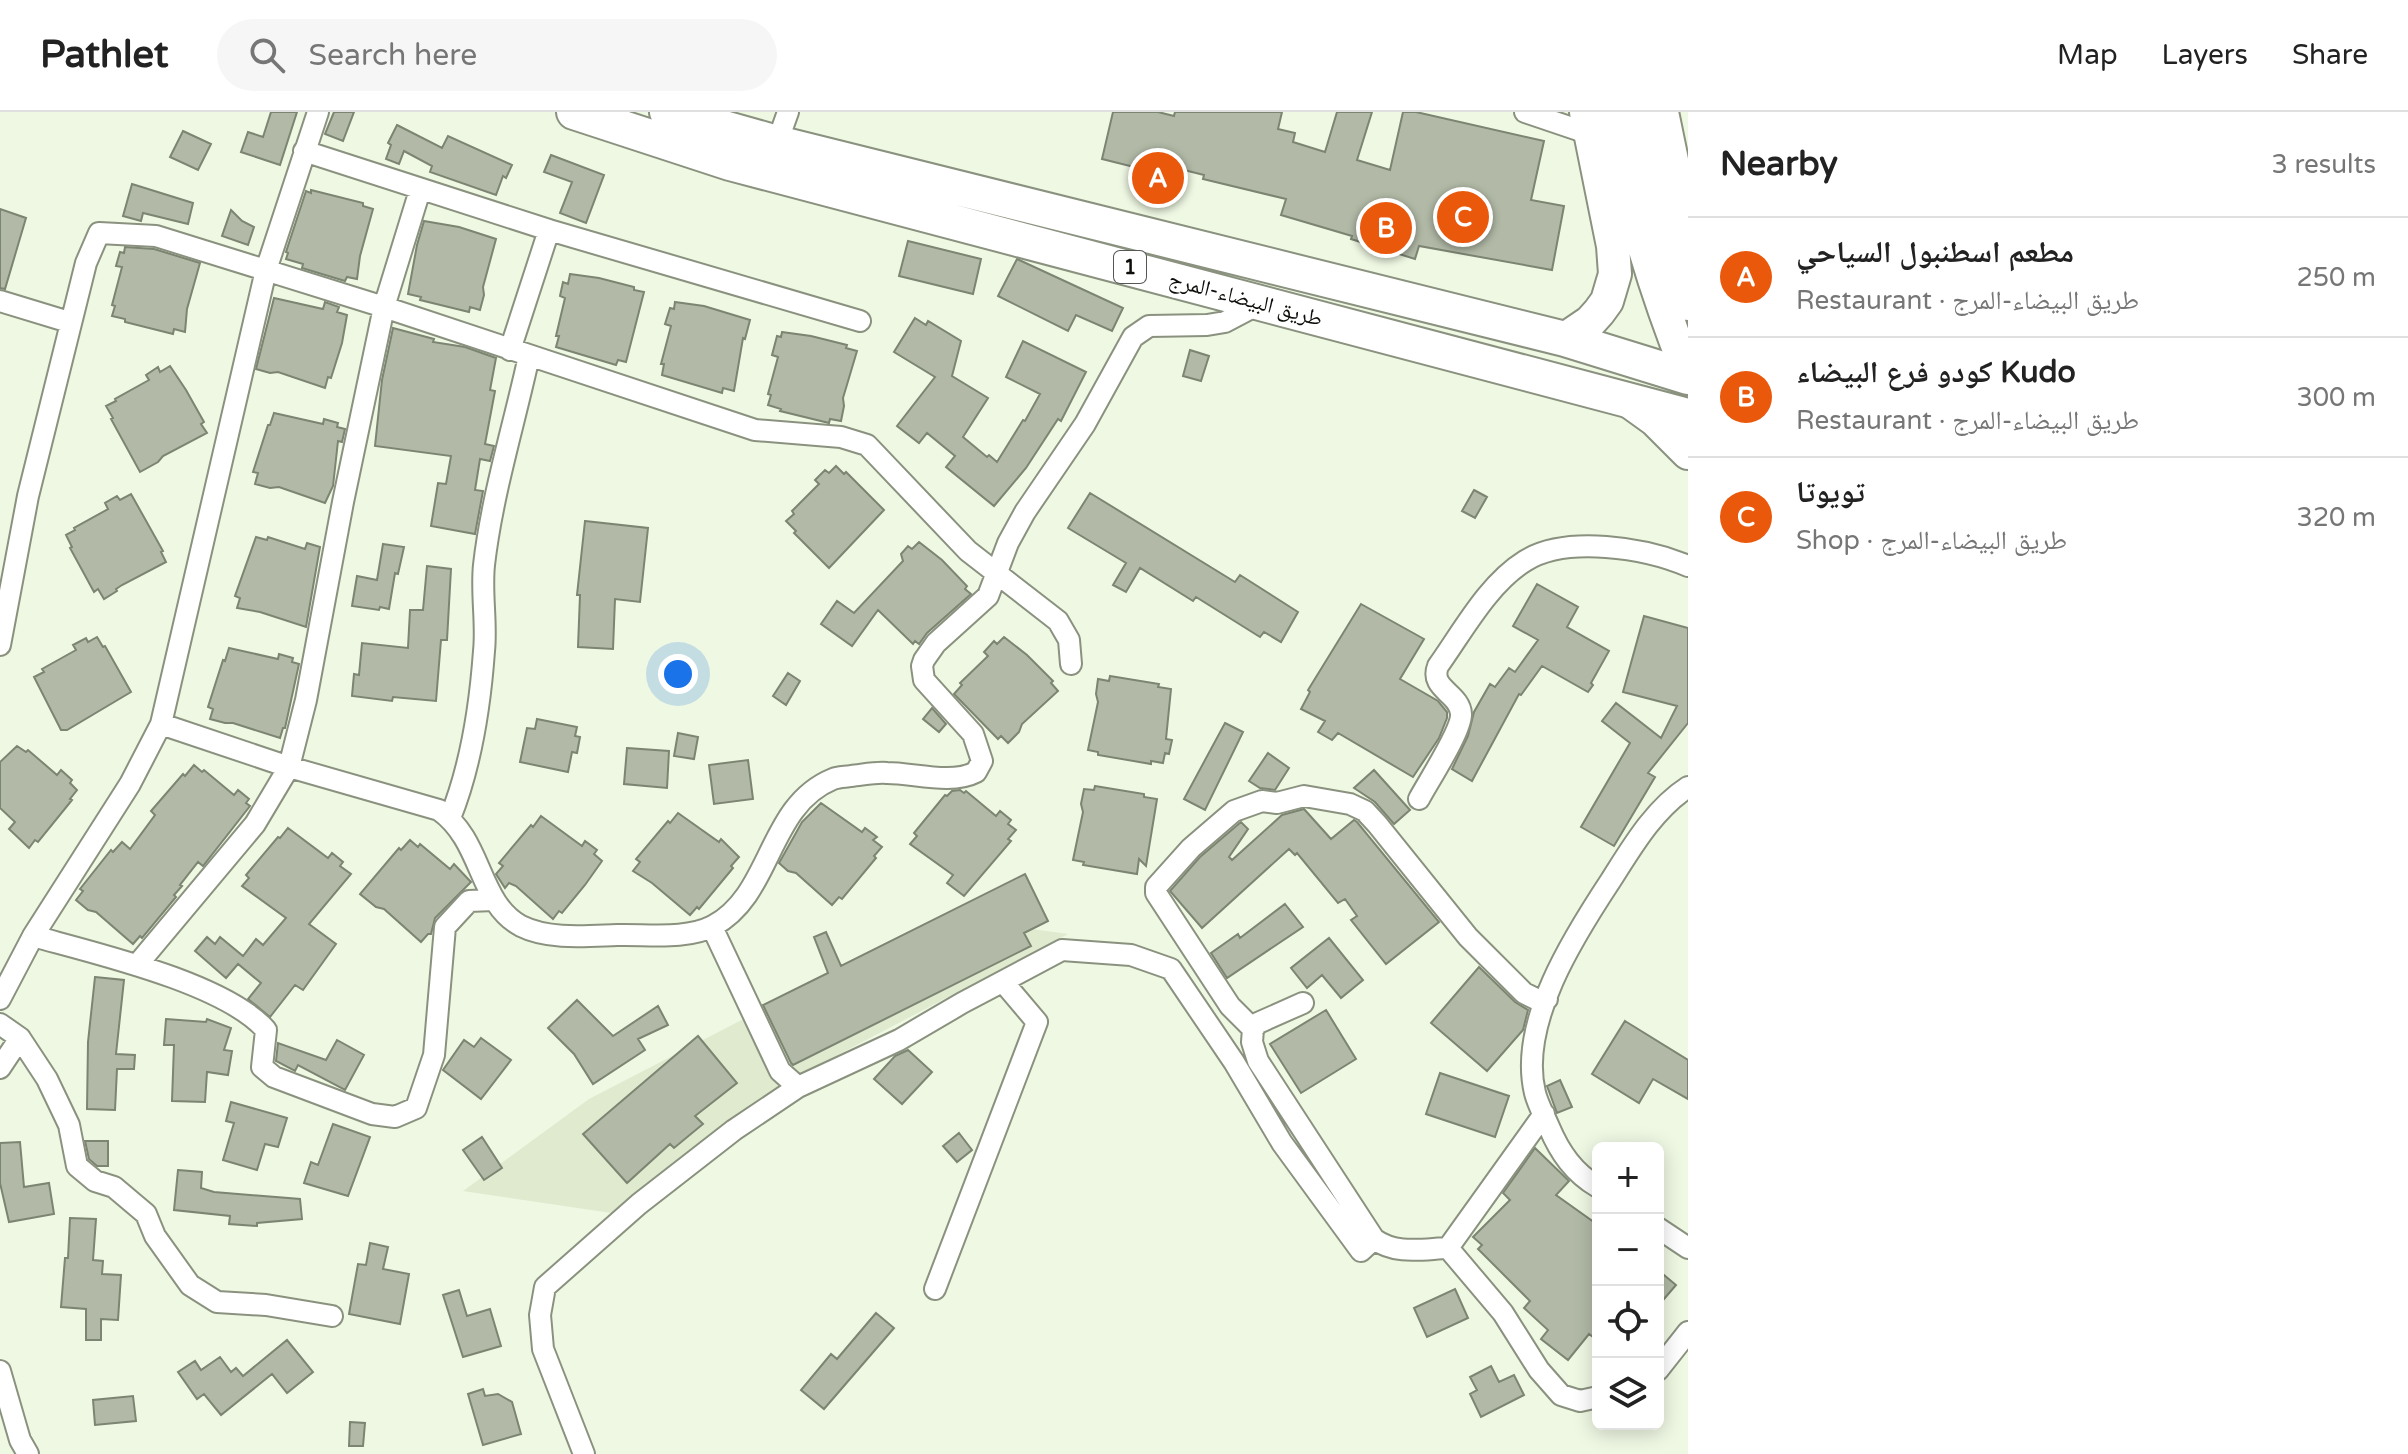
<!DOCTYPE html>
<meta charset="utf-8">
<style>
:root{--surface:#fff;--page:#f6f6f6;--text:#222;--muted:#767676;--line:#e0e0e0;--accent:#ea580c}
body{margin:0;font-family:"Varela Round","Noto Naskh Arabic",sans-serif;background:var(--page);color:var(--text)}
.controls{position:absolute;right:24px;bottom:24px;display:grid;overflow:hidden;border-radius:12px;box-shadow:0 4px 20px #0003}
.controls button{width:72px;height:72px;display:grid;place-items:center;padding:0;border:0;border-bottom:2px solid var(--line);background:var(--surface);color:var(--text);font:40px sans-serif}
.you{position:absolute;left:678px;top:562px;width:28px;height:28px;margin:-20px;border:6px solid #fff;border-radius:50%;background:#1a73e8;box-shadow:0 0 0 12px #1a73e833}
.badge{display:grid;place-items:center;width:52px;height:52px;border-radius:50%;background:var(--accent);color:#fff;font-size:26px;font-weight:700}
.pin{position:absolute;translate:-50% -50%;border:4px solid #fff;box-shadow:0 2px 8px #0006}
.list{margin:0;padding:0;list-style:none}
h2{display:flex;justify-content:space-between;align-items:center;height:104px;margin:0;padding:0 32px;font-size:34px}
h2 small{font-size:26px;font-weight:400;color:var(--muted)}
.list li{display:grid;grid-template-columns:52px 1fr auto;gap:24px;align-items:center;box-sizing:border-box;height:120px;padding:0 32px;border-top:2px solid var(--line)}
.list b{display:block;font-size:30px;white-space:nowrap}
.list p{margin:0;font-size:26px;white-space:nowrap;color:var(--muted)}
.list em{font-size:26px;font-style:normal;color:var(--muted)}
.icon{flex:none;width:44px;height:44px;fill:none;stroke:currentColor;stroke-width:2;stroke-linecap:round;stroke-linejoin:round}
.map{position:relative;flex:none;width:1688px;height:1342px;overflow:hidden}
header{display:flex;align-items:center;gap:48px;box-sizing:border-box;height:112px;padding:0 40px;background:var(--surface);border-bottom:2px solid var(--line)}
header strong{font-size:38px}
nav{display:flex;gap:44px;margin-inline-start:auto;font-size:28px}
.search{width:560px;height:72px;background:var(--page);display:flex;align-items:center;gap:20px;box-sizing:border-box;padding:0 28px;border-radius:44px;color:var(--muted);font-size:30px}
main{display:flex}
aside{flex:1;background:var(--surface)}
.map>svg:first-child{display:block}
.built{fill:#dfeacf}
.building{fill:#b2baa7;stroke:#7c8472;stroke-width:2}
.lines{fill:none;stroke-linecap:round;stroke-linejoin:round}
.minor-casing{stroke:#8a927f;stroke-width:24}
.primary-casing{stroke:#8a927f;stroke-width:36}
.trunk-casing{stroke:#8a927f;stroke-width:38}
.minor{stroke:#fff;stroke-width:20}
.primary{stroke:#fff;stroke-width:32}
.trunk{stroke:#fff;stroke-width:34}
.labels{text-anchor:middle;stroke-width:8;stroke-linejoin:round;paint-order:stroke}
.shield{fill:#fff;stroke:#555753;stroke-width:2}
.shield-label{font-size:20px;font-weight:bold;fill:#0c0f09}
.street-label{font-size:22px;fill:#0c0f09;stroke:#fff}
</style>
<header>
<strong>Pathlet</strong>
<div class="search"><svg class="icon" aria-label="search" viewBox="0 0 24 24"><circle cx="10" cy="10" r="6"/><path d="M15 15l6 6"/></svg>Search here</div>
<nav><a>Map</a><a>Layers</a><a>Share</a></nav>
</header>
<main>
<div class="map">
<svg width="1688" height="1342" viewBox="0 0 1688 1342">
<rect width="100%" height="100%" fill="#eff8e3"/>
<path class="built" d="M952 806 1068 822 773 977 618 1102 463 1079 589 987 867 843Z"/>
<path class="building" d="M271 0H297L280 53 241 40 248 20 263 25Z
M334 0H354L343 29 325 22Z
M1113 0H1158L1174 4 1175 0H1282L1278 17 1295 21 1293 30 1325 40 1337 0H1372L1357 48 1390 58 1403 0H1416L1544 29 1531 88 1564 94 1552 158 1419 134 1415 147 1351 127 1352 124 1281 103 1286 87 1203 67 1204 63 1152 50 1150 59 1102 47Z
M397 13 442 36 448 24 512 53 506 66 503 64 496 83 430 60 432 54 404 39 399 52 386 47 391 33 388 31Z
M183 19 211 32 198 58 170 45Z
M551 43 604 63 586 111 560 101 572 70 544 60Z
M132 72 193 91 188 112 143 101 141 109 123 104Z
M311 78 363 91V94L373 97 360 144 357 167 347 165 345 169 302 156 303 152 286 147 288 141 286 140 306 79 311 81Z
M0 97 26 106 5 177 0 176Z
M231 98 242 109 254 115 248 133 222 124Z
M424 109 459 115 496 127 483 175 484 183 480 198 470 195 469 200 420 188 421 185 408 182 417 133Z
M908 129 981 147 973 182 899 164Z
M125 135 154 137 200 151 187 197 185 220 174 217 173 222 125 210V207L112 204 115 194 112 193 122 155 116 154 120 140 124 141Z
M1017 147 1123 196 1112 219 1076 203 1068 219 998 184Z
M570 162 599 166 634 175V178L644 180 626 250 618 248 616 253 556 235 559 224H556L565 186 560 184 563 170 568 172Z
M274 186 323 197 325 190 339 195 337 200 347 203 342 231 331 266 328 265 325 276 278 260 270 261 256 257Z
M675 190 704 194 750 208 745 227 743 226 734 279 723 276 722 281 662 263 664 252H661L671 214 665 212 670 196 674 197Z
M915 206 926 213 928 209 961 229 952 264 988 286 963 325 987 345 989 343 997 350 1023 308 1025 309 1040 282 1006 265 1023 229 1086 260 1061 309 1058 307 1026 356 994 394 946 355 955 344 927 321 919 331 897 314 935 265 894 240Z
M393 216 434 227 433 230 465 235 496 246 490 278 495 279 485 332 494 334 490 349 480 347 475 378 483 379 475 422 431 414 438 371 446 372 451 344 375 334 382 268Z
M782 220 811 224 847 233 846 236 857 239 843 286 844 294 841 309 830 307 829 311 780 299 781 297 768 293 771 283 768 282 778 245 772 243 777 224 781 225Z
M1190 238 1209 244 1201 269 1183 264Z
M170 254 186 278 204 310 201 312 207 321 163 344 158 350 140 360 111 307 113 306 106 294 116 289 115 287 149 268 146 263 158 255 160 260Z
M274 301 323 312 324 307 338 311 337 315 345 317 342 330 338 329 333 374 325 391 279 375 270 376 255 372 258 361 253 360 268 313H270Z
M836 354 844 362 846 360 884 398 829 456 794 421 796 419 786 409 794 402 792 399 819 372 815 368 825 358 829 361Z
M1474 378 1487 385 1475 406 1462 399Z
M1090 381 1235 470 1240 463 1298 500 1281 530 1264 520 1260 525 1196 485 1193 489 1140 456 1126 480 1113 473 1126 451 1068 416Z
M131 382 163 439 161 440 166 450 122 473 116 477 117 479 104 487 98 477 94 480 70 436 72 435 66 423 75 418 74 416 108 397 105 391 117 384 120 388Z
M585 409 648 416 640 490 615 487 613 537 578 535 580 483H577Z
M256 425 267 428 268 425 305 437 307 431 320 435 306 515 260 500 237 496 240 486 235 484Z
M919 430 942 448 967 474 965 477 971 482 927 521 919 532 915 529 913 532 878 498 852 534 821 512 837 489 854 501 903 449 901 442 908 434 912 437Z
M383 432 404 435 398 462 395 461 389 497 380 495 379 498 352 494 357 464 377 468Z
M427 454 451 457 447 528H441L436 589 393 585 392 589 352 584 354 562 359 563 362 531 408 536 410 498H423Z
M1537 472 1578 495 1567 515 1609 539 1591 571 1593 573 1588 580 1542 554 1521 583 1519 582 1472 669 1452 657 1468 624 1474 600 1490 572 1495 575 1509 556 1515 560 1538 528 1513 514Z
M1361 492 1424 527 1400 567 1438 589 1447 600V606L1439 626 1413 665 1338 621 1332 628 1318 620 1325 609 1301 597 1310 580 1308 578Z
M1644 504 1688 516V611L1648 661 1655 665 1614 734 1581 715 1630 631 1602 609 1616 591 1661 626 1677 594 1623 580Z
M97 525 103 535 105 534 131 580 67 618H61L34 565 44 560 42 557 76 538 73 533 86 526 88 530Z
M1004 525 1027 543 1053 569 1051 571 1058 579 1022 612 1019 620 1008 631 1001 624 998 627 954 582 962 573 960 571 988 544 984 540 994 529 997 532Z
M229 536 278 547 279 542 293 546 292 550 299 552 285 616H283L280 626 233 611H225L210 607 213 597 208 595 223 548 225 549Z
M788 561 800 569 786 593 773 584Z
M1110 564 1159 572 1158 575 1171 577 1166 627 1172 628 1169 642 1165 641 1163 651 1151 649V652L1098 643V640L1088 638 1098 590 1096 582 1098 567 1109 569Z
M932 596 946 612 939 620 923 607Z
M537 607 577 615 575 624 580 625 577 641 572 640 568 660 520 650 527 616 535 617Z
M1225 611 1243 620 1205 698 1184 687Z
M678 621 698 625 694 647 674 644Z
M17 634 26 640 28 638 57 663 61 658 72 668 70 671 77 678 70 687 72 688 38 730 35 728 29 736 9 717 15 710 0 696V650Z
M627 636 669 639 667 676 624 672Z
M1268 641 1289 656 1275 678 1260 676 1249 669Z
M748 648 753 687 714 692 709 653Z
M194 653 202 660 204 658 234 683 238 678 249 687 246 691 250 694 203 754 198 750 180 773 182 774 174 783 176 785 142 826 140 824 133 832 96 800 88 798 76 788 83 779 80 777 111 738 113 740 122 730 130 737 155 703 151 699 183 662 185 664Z
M1374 658 1410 698 1394 712 1375 690 1354 676Z
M1095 674 1144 682V685L1157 687 1146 754 1139 747 1137 762 1083 753 1084 750 1073 748 1083 700 1081 692 1084 677 1094 678Z
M960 678 964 681 966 679 996 704 1000 699 1011 708 1008 712 1016 718 1008 727 1011 729 964 784 947 771 953 763 910 732 917 724 914 721 945 683 947 684 952 679Z
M821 691 862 720 865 716 877 725 873 728 882 735 874 744 876 746 842 787 839 785 832 793 796 761 788 759 779 751 802 710Z
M1304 697 1331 727 1354 708 1357 710 1439 810 1386 852 1351 808 1357 804 1345 787 1338 791 1297 741 1295 743 1289 737 1202 816 1170 779 1200 745 1241 710 1248 717 1229 745 1232 748 1282 703Z
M678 701 719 730 721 727 739 745 731 754 733 756 699 797 697 795 690 803 652 771 633 759 640 750 636 747 668 709 670 711Z
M541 704 582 734 585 729 597 738 594 742 602 749 585 773 562 801 559 799 553 807 516 774 509 771 505 776 496 762 503 754 499 751 531 713 533 715Z
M288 716 328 746 332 741 343 750 340 754 351 762 309 812 336 832 303 878 295 873 270 905 248 887 261 871 238 852 226 866 195 839 207 825 215 832 220 825 243 844 256 827 263 833 286 806 242 774 249 766 246 763 278 725 280 726Z
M410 728 418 735 420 732 450 757 454 752 471 770 435 806 431 822H428L421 830 384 797 376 795 360 782 399 736 401 738Z
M1025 762 1048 809 1024 821 1031 834 793 953 791 951 763 893 828 861 814 825 826 820 841 854Z
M1285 792 1303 815 1227 866 1211 841 1238 822 1240 826Z
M1329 826 1363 868 1341 886 1322 863 1307 876 1291 856Z
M1479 855 1515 890 1528 898 1523 918 1487 959 1431 911Z
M95 865 124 868 116 942 135 943 134 957H117L115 998 87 997 88 930Z
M577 888 613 924 658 894 668 913 638 927 645 938 593 972 574 942 548 916Z
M1326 898 1356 947 1301 981 1270 932Z
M166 907 206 910 207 907 231 916 224 938 232 939 228 963 207 960 205 990 172 989 174 933H164Z
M1625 909 1688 948V987L1653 967 1639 991 1592 962Z
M698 924 737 971 695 1004 703 1012 674 1036 670 1032 627 1071 583 1022Z
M481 926 511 948 481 987 443 958 464 928 474 935Z
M337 928 364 943 345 978 298 953 295 959 276 949 278 931 326 948Z
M908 938 932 960 902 992 874 967 895 944Z
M1440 961 1509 984 1495 1025 1426 1002Z
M1560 968 1572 995 1557 1001 1547 974Z
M231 990 287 1006 278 1035 265 1032 257 1058 223 1048 234 1011 226 1009Z
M333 1012 370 1025 348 1084 304 1071 311 1050 318 1053Z
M959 1021 972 1038 957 1050 943 1034Z
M482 1025 502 1056 484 1068 463 1038Z
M85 1029H108V1054H97L89 1047Z
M20 1030 24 1075 49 1071 54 1102 9 1110 0 1071V1031Z
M1535 1036 1569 1069 1556 1083 1598 1113V1229L1589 1222 1568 1248 1541 1227 1548 1218 1524 1196 1530 1189 1478 1137 1482 1133 1473 1125 1510 1088 1503 1081Z
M178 1058 202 1060 201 1076 214 1080 300 1087 302 1107 257 1111V1114L229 1112 230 1104 174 1098Z
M70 1106 96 1107 93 1148 103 1149 102 1162 121 1163 118 1208 101 1207V1228H86V1197L61 1195 65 1146H68Z
M370 1131 388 1135 383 1157 409 1162 400 1212 349 1202 358 1152 366 1153Z
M1658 1158 1676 1173 1658 1194Z
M1455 1177 1468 1206 1427 1225 1414 1196Z
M459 1178 467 1204 490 1197 501 1234 463 1245 443 1183Z
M876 1201 894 1216 824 1297 801 1278 831 1242 837 1247Z
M287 1228 313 1260 287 1281 272 1262 221 1303 204 1282 197 1287 178 1260 195 1249 201 1258 220 1245 231 1260 236 1256 243 1264Z
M1491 1254 1499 1270 1514 1263 1524 1283 1481 1305 1470 1282 1477 1278 1470 1265Z
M483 1277 485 1284 498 1282 512 1290 521 1322 483 1333 468 1282Z
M133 1284 136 1309 95 1313 93 1288Z
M350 1310 365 1311 363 1334H349Z"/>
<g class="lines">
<g class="minor-casing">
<path id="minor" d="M1525 0 1590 22
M777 31 788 0
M304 39 549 118 860 209
M0 189 69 210
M510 238 549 118
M0 533 28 384 86 151 99 121 156 124 384 195 755 318 841 325 867 333 968 439 1058 509 1069 528 1071 552
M161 612 289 655 439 698C483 729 478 791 521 814 549 828 587 824 617 823 647 822 686 828 713 814 773 782 767 694 833 667 838 665 845 665 851 664 862 663 875 660 887 661 914 661 951 673 976 660L982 649 973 622 924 568 922 554 924 548 936 531 988 484 1008 431 1025 400 1085 312 1133 225 1149 214 1207 213 1225 210 1263 190
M1419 687C1428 670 1462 618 1461 602 1460 581 1429 577 1438 554 1463 519 1488 472 1525 449 1566 423 1646 436 1688 454
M450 706C471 654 480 595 484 539 487 511 481 482 484 453 492 383 514 313 529 244
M712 815 780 959 798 975 899 928 962 891 1062 838 1131 843 1171 857 1234 950 1282 1031 1361 1139 1374 1127
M33 824C94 841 225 871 266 918L262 955 274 965 372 1002 395 1005 416 996 434 943 445 815 469 789 494 788
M137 853 255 712 289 655 306 588 343 390 384 195 420 78
M0 887 33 824 130 672 161 612 266 158 318 0
M1303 891 1258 911 1253 917 1252 930 1258 949 1374 1127C1396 1143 1422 1137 1448 1136L1544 1002
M0 912 20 926 47 967 69 1013 77 1054 95 1069 114 1075 146 1102 155 1124 190 1173 217 1190 266 1193 332 1204
M1253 917 1230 894 1156 781V775L1191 736 1234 699 1262 689 1277 691 1304 684 1350 692 1365 699 1377 712 1468 825 1524 881 1536 887H1547
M0 956 20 926
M1598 1075C1574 1061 1560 1041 1549 1015 1545 1005 1538 993 1535 981 1518 911 1574 824 1611 768 1632 735 1654 697 1688 675
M1658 1116 1688 1136
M1448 1136 1503 1201 1539 1258 1561 1283 1580 1289 1598 1285
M935 1177 1037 910 1004 871
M1658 1258 1688 1220
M0 1259 20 1328 28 1342
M584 1342 543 1237 540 1203 545 1175 639 1092 734 1018 798 975"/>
</g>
<g class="primary-casing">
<path id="primary" d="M1613 0C1628 91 1654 176 1688 261
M1638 0 1660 106 1688 192
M1662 0 1688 126
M1565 227 1590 210 1599 200 1607 189 1615 162 1613 134 1586 0
M1630 290 1655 308 1688 341"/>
</g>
<g class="trunk-casing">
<path id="trunk" d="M574 0 730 51 1688 304
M667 0 777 31 1565 227 1688 265"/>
</g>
<use href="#minor" class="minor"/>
<use href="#primary" class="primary"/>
<use href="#trunk" class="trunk"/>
</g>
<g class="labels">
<rect class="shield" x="1114" y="139" width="32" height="32" rx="6"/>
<g class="shield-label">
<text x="1130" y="162">1</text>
</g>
<g class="street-label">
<text transform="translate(1246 186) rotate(15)" y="8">طريق البيضاء-المرج</text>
</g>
</g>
</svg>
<div class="controls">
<button>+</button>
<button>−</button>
<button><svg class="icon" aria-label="locate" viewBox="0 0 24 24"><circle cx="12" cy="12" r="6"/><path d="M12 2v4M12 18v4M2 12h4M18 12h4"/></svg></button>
<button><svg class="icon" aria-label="layers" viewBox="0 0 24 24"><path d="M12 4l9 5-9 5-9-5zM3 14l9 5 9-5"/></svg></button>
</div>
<div class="you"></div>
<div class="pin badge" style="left:1158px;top:66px">A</div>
<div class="pin badge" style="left:1386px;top:116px">B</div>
<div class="pin badge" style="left:1463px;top:105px">C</div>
</div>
<aside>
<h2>Nearby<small>3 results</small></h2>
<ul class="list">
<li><span class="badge">A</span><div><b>مطعم اسطنبول السياحي</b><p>Restaurant · طريق البيضاء-المرج</p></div><em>250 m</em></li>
<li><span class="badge">B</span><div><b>كودو فرع البيضاء Kudo</b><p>Restaurant · طريق البيضاء-المرج</p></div><em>300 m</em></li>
<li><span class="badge">C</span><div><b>تويوتا</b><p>Shop · طريق البيضاء-المرج</p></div><em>320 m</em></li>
</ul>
</aside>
</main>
